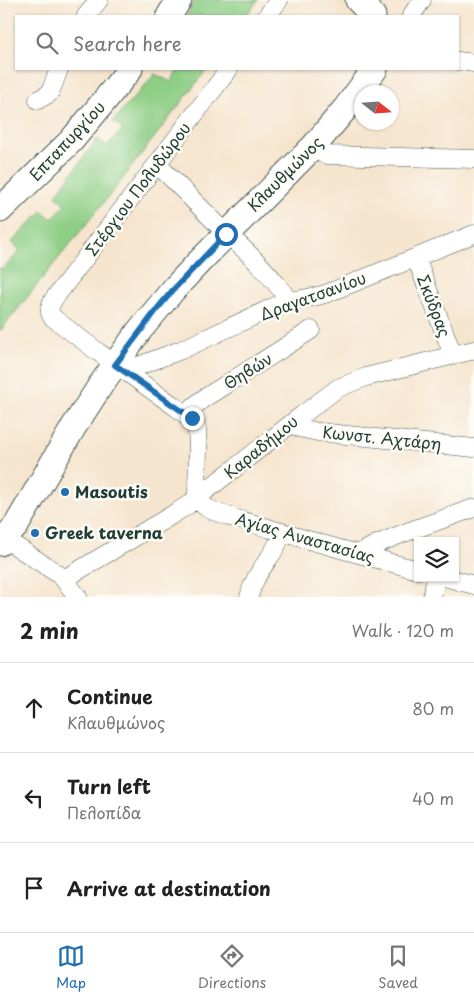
<!DOCTYPE html>
<meta charset="utf-8">
<style>
:root{--surface:#fff;--page:#f2f2f2;--text:#222;--muted:#767676;--line:#e0e0e0;--accent:#1f6fb2}
body{margin:0;font-family:"Playpen Sans",sans-serif;background:var(--page);color:var(--text)}
.controls{position:absolute;right:15px;bottom:15px;display:grid;overflow:hidden;border-radius:0px;box-shadow:0 1px 4px #0004}
.controls button{width:45px;height:45px;display:grid;place-items:center;padding:0;border:0;border-bottom:1px solid var(--line);background:var(--surface);color:var(--text);font:25px sans-serif}
.compass{position:absolute;left:354px;top:85px;width:45px;height:45px;border-radius:50%;background:var(--surface);box-shadow:0 1px 4px #0004;rotate:107deg}
.stop{position:absolute;width:15px;height:15px;margin:-11px;border:4px solid #1f6fb2;border-radius:50%;background:#fff}
.stop.end{background:#1f6fb2;border-color:#fff;box-shadow:0 1px 5px #0008}
.list{margin:0;padding:0;list-style:none}
h2{display:flex;justify-content:space-between;align-items:center;height:65px;margin:0;padding:0 20px;font-size:21px}
h2 small{font-size:16px;font-weight:400;color:var(--muted)}
.list li{display:grid;grid-template-columns:32px 1fr auto;gap:15px;align-items:center;box-sizing:border-box;height:90px;padding:0 20px;border-top:1px solid var(--line)}
.list b{display:block;font-size:19px;white-space:nowrap}
.list p{margin:0;font-size:16px;white-space:nowrap;color:var(--muted)}
.list em{font-size:16px;font-style:normal;color:var(--muted)}
.icon{flex:none;width:28px;height:28px;fill:none;stroke:currentColor;stroke-width:2;stroke-linecap:round;stroke-linejoin:round}
.map{position:relative;flex:none;width:474px;height:597px;overflow:hidden}
.search{position:absolute;background:var(--surface);box-shadow:0 1px 4px #0004;left:15px;right:15px;top:15px;height:55px;display:flex;align-items:center;gap:12px;box-sizing:border-box;padding:0 18px;border-radius:0px;color:var(--muted);font-size:19px}
.sheet{height:335px;background:var(--surface)}
nav{display:flex;justify-content:space-around;align-items:center;box-sizing:border-box;height:70px;border-top:1px solid var(--line);background:var(--surface);font-size:14px;color:var(--muted)}
nav a{display:grid;justify-items:center;gap:2px}
nav .on{color:var(--accent)}
.map>svg:first-child{display:block}
.green{fill:#8ece85;stroke:#56865c}
.lines{fill:none;stroke-linecap:round;stroke-linejoin:round}
.street-casing{stroke:#3f564b;stroke-width:19}
.secondary-casing{stroke:#3f564b;stroke-width:27}
.street{stroke:#fff;stroke-width:18}
.secondary{stroke:#fff;stroke-width:25}
.route{stroke:#1f6fb2;stroke-width:6}
.poi-dot{fill:#1f6fb2;stroke:#fdfcf7;stroke-width:2}
.labels{text-anchor:middle;stroke-width:5;stroke-linejoin:round;paint-order:stroke}
.street-label{font-size:16px;fill:#1f3d34;stroke:#fdfcf7}
.poi-label{font-size:16px;font-weight:bold;fill:#1f3d34;stroke:#fdfcf7;text-anchor:start}
</style>
<div class="map">
<svg width="474" height="597" viewBox="0 0 474 597">
<rect width="100%" height="100%" fill="#fdfcf7"/>
<filter id="ink" filterUnits="userSpaceOnUse"><feTurbulence type="fractalNoise" baseFrequency=".02" numOctaves="2"/><feDisplacementMap in="SourceGraphic" scale="10" xChannelSelector="R" yChannelSelector="G"/><feConvolveMatrix kernelMatrix="1 2 1 2 8 2 1 2 1" color-interpolation-filters="sRGB"/></filter>
<filter id="wash" filterUnits="userSpaceOnUse"><feTurbulence type="fractalNoise" baseFrequency=".0096" numOctaves="4" result="noise"/><feDisplacementMap in="SourceGraphic" scale="20" xChannelSelector="R" yChannelSelector="G"/><feGaussianBlur stdDeviation="1.12" result="paint"/><feColorMatrix in="noise" values="0 0 0 0 0 0 0 0 0 0 0 0 0 0 0 0 0 1.4 0 .05"/><feComposite in="paint" operator="in"/></filter>
<g filter="url(#wash)">
<rect width="100%" height="100%" fill="#f6e5ce"/>
<path class="green" d="M195 0H258L246 16H187Z
M178 69H207L113 191 0 331V267L3 269 20 251 12 242 42 211 52 219 65 205 56 195 97 139 107 146 123 129 113 121 155 74 171 82Z"/>
</g>
<g filter="url(#ink)">
<g class="lines">
<g class="street-casing">
<path id="street" d="M86 16 99 0
M267 16 279 0
M411 16 422 0
M458 61 474 63
M229 69 157 164 53 300C50 306 48 311 52 317L98 352 177 408 194 421 197 429 198 447 197 495C199 502 203 506 209 509 226 517 252 523 271 529 320 544 369 557 418 570
M38 100 50 93 59 69
M314 146 321 153 327 155 474 159
M157 164 218 225
M226 233C250 254 272 275 289 301
M416 258 453 355
M125 371 181 350 282 303C298 299 313 298 328 293L474 234
M187 414 193 407 203 399 291 343 311 330
M292 423 299 428 318 432 474 448
M5 539 61 576 78 597
M358 554 377 544 404 533 474 508
M448 578 474 585
M64 579 167 518 188 505 302 415 338 388 366 377 474 350
M249 597C253 580 260 571 269 558 275 550 279 541 283 532
M432 597 436 578"/>
</g>
<g class="secondary-casing">
<path id="secondary" d="M358 0 373 16
M169 16 179 0
M0 210 71 141 96 111 130 69
M0 543 16 526 73 428 102 383 139 331 173 290 199 262 314 146 345 109 375 69"/>
</g>
<use href="#street" class="street"/>
<use href="#secondary" class="secondary"/>
</g>
</g>
<g class="lines" filter="url(#ink)">
<path class="route" d="M192 418 115 365 158 308 173 290 226 234"/>
</g>
<g class="poi-dot">
<circle cx="65" cy="492" r="5"/>
<circle cx="35" cy="533" r="5"/>
</g>
<g class="labels">
<g class="street-label">
<text transform="translate(67 141) rotate(-47)" y="6">Επταπυργίου</text>
<text transform="translate(285 174) rotate(-45)" y="6">Κλαυθμώνος</text>
<text transform="translate(138 189) rotate(-53)" y="6">Στέργιου Πολυδώρου</text>
<text transform="translate(313 296) rotate(-20)" y="6">Δραγατσανίου</text>
<text transform="translate(434 306) rotate(69)" y="6">Σκύδρας</text>
<text transform="translate(248 371) rotate(-32)" y="6">Θηβών</text>
<text transform="translate(382 438) rotate(6)" y="6">Κωνστ. Αχτάρη</text>
<text transform="translate(261 447) rotate(-39)" y="6">Καραδήμου</text>
<text transform="translate(305 538) rotate(16)" y="6">Αγίας Αναστασίας</text>
</g>
<g class="poi-label">
<text x="75" y="498">Masoutis</text>
<text x="45" y="539">Greek taverna</text>
</g>
</g>
</svg>
<div class="controls">
<button><svg class="icon" aria-label="layers" viewBox="0 0 24 24"><path d="M12 4l9 5-9 5-9-5zM3 14l9 5 9-5"/></svg></button>
</div>
<svg class="compass" viewBox="-18 -18 36 36"><path d="M0-13l5 13h-10z" fill="#e53935"/><path d="M0 13l5-13h-10z" fill="#767676"/></svg>
<div class="stop" style="left:226px;top:234px"></div>
<div class="stop end" style="left:192px;top:418px"></div>
<div class="search"><svg class="icon" aria-label="search" viewBox="0 0 24 24"><circle cx="10" cy="10" r="6"/><path d="M15 15l6 6"/></svg>Search here</div>
</div>
<section class="sheet">
<h2>2 min<small>Walk · 120 m</small></h2>
<ul class="list">
<li><svg class="icon" aria-label="ahead" viewBox="0 0 24 24"><path d="M12 20V5M6 11l6-6 6 6"/></svg><div><b>Continue</b><p>Κλαυθμώνος</p></div><em>80 m</em></li>
<li><svg class="icon" aria-label="left" viewBox="0 0 24 24"><path d="M17 20v-9H6M10 6l-5 5 5 5"/></svg><div><b>Turn left</b><p>Πελοπίδα</p></div><em>40 m</em></li>
<li><svg class="icon" aria-label="arrive" viewBox="0 0 24 24"><path d="M6 21V4h12l-3 4 3 4H6"/></svg><div><b>Arrive at destination</b></div></li>
</ul>
</section>
<nav>
<a class="on"><svg class="icon" aria-label="map" viewBox="0 0 24 24"><path d="M3 6l6-2 6 2 6-2v14l-6 2-6-2-6 2zM9 4v14M15 6v14"/></svg>Map</a>
<a><svg class="icon" aria-label="directions" viewBox="0 0 24 24"><path d="M12 3l9 9-9 9-9-9zM9 14v-3h6M13 9l2 2-2 2"/></svg>Directions</a>
<a><svg class="icon" aria-label="saved" viewBox="0 0 24 24"><path d="M7 4h10v16l-5-4-5 4z"/></svg>Saved</a>
</nav>
